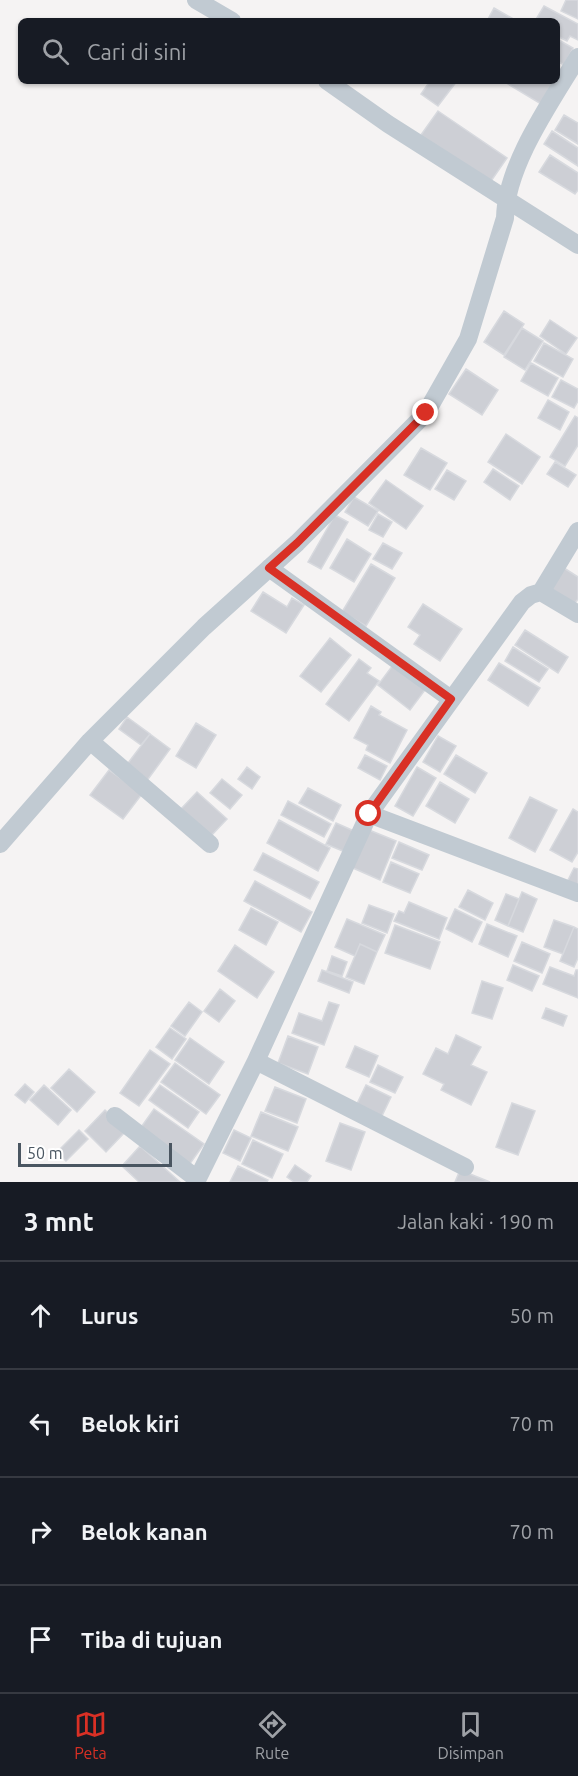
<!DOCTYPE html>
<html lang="id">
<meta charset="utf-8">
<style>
:root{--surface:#171b24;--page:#20242c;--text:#f1f3f6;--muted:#9ea1a6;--line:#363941;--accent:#d93025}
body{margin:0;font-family:Ubuntu,sans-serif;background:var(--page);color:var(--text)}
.scale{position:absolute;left:18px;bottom:15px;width:154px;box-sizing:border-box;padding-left:6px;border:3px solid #4a5661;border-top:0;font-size:16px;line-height:21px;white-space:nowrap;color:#4a5661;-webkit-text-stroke:4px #fff;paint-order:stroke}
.stop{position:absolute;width:18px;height:18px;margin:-14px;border:4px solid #d93025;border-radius:50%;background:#fff}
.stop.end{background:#d93025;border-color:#fff;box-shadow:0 2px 6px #0008}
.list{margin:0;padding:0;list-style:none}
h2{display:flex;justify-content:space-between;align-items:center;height:78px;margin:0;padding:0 24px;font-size:26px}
h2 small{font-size:20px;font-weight:400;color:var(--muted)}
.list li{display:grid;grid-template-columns:39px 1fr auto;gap:18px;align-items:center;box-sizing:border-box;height:108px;padding:0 24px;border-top:2px solid var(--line)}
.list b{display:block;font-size:22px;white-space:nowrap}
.list em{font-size:20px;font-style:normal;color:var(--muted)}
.icon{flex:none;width:33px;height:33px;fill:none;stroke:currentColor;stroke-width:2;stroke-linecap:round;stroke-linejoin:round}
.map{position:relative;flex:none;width:578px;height:1182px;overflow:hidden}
.search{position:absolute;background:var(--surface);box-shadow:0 2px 4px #0004;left:18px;right:18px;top:18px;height:66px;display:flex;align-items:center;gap:15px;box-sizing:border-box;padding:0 21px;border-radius:9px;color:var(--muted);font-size:22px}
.sheet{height:510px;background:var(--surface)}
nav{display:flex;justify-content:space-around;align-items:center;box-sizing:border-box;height:84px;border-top:2px solid var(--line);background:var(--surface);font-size:16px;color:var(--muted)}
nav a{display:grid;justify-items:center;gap:3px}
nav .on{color:var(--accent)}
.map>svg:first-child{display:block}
.building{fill:#cdcfd5;stroke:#d7d9de;stroke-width:1.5}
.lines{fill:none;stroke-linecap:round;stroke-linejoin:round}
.minor{stroke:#c1cad2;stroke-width:18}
.route{stroke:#d93025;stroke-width:8}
</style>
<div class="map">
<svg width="578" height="1182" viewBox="0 0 578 1182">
<rect width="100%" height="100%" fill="#f5f3f3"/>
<path class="building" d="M566 0H578V19L561 11Z
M544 6 578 24V40L570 36 567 41 557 36V21H535Z
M494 8 517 21H487Z
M557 39 573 48 564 65 557 61Z
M430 81H457L438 106 421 94Z
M503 81H553L541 104Z
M438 111 507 158 487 187 418 139Z
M564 115 578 123V144L555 130Z
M552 131 578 148V166L544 144Z
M550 155 578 173V190L575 194 539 172Z
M504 311 524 324 504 355 484 342Z
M550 320 577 338 566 354 540 336Z
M522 328 543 341 525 370 504 357Z
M544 343 573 359 563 377 534 361Z
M531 363 558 378 548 396 521 381Z
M466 369 498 390 482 415 449 394Z
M561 380 578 389V401L574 408 552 397Z
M548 400 569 412 560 430 538 418Z
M575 416 578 418V445L565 466 550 457Z
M506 434 540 457 522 484 488 462Z
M421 448 447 463 430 490 404 475Z
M555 462 576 475 568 487 547 474Z
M493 469 519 486 510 500 484 482Z
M447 470 466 481 454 500 435 489Z
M386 480 423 506 406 529 369 503Z
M354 497 378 511 368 526 345 512Z
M378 514 392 522 383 537 369 530Z
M335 515 348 522 321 569 308 562Z
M347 539 371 554 354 582 330 568Z
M383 543 402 553 392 569 373 559Z
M371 564 395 578 366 626 342 612Z
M564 568 578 577V599L571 609 547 594Z
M263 592 287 607 292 598 304 605 286 633 251 611Z
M423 604 462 629 440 661 414 644 420 635 408 627Z
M525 630 568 657 558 673 515 645Z
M330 638 351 655 321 692 300 676Z
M513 647 548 669 539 682 505 661Z
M359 659 371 668 367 673 379 681 349 721 326 704Z
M499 663 540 688 528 706 488 680Z
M393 665 425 690 410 710 378 685Z
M371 706 381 712 379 715 407 730 390 763 366 750 368 745 354 738Z
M127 717 150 734 141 745 119 729Z
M196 723 216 735 196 768 176 756Z
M150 734 170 749 146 782 125 767Z
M438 736 456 746 440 772 423 762Z
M365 755 387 766 380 780 358 768Z
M456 755 487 773 475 793 444 774Z
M247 767 260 777 252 789 238 779Z
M417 767 436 778 413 816 395 806Z
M109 770 142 794 123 819 90 795Z
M222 779 242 795 230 809 210 793Z
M440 782 469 799 455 823 426 806Z
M308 788 341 805 333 821 299 803Z
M197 792 227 819 210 837 180 810Z
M530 797 557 810 535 852 509 838Z
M288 801 331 824 324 837 281 815Z
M573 809 578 812V852L572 862 550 850Z
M279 820 330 848 318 871 267 843Z
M336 823 354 831 345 852 326 844Z
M369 830 396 841 380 880 353 868Z
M399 842 429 855 422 870 392 858Z
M263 853 319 882 310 899 254 870Z
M391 862 419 874 410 893 383 882Z
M574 868 578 869V886L567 882Z
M255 881 312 912 301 932 244 901Z
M468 890 493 903 485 920 459 907Z
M522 892 537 899 523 932 508 926Z
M506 894 519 899 508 926 495 920Z
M409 902 447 918 439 939 394 921 399 911 404 913Z
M369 905 394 914 387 933 362 923Z
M251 908 278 922 266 945 239 930Z
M455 909 482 922 472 942 446 929Z
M347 919 385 935 377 952 360 944 355 956 335 947Z
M554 920 574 927 563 954 544 947Z
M487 924 517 936 508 957 479 944Z
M395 925 440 942 430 969 385 953Z
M574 927 578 929V958L574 967 560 961Z
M522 942 550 954 542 973 514 961Z
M360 944 377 952 364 984 346 977Z
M235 945 274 972 257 998 218 971Z
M332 956 347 962 342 976 327 971Z
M513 965 539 976 532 991 507 980Z
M550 967 574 976 576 970H578V998L543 984Z
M322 970 353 982 349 993 318 981Z
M482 981 503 988 492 1019 472 1013Z
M220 989 235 1001 219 1022 204 1011Z
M189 1002 202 1012 185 1036 171 1026Z
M329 1002 339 1005 324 1045 292 1033 299 1013 322 1021Z
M546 1008 567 1016 563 1026 542 1018Z
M170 1028 186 1039 172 1059 156 1047Z
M456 1035 481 1047 471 1065 487 1072 471 1105 441 1090 444 1084 423 1074 436 1048 448 1054Z
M288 1036 318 1047 308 1074 278 1063Z
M190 1038 224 1062 209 1084 175 1060Z
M355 1046 378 1056 369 1077 346 1067Z
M150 1050 170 1064 139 1106 120 1093Z
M175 1063 220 1095 206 1114 161 1082Z
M378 1065 403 1077 395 1093 370 1082Z
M69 1069 95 1092 77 1112 51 1088Z
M25 1084 34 1092 25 1103 15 1095Z
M44 1085 71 1110 58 1125 30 1100Z
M160 1085 199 1112 188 1128 149 1100Z
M366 1085 391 1097 380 1120 355 1108Z
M275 1087 306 1099 297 1123 265 1111Z
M512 1103 535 1111 518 1155 496 1147Z
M154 1109 204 1144 189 1165 139 1130Z
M105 1110 126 1131 106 1152 85 1131Z
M261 1112 298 1127 288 1151 251 1136Z
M340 1123 365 1132 351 1170 326 1161Z
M79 1130 88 1139 66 1161 57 1152Z
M234 1130 251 1138 240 1161 223 1153Z
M253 1140 283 1154 272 1178 242 1164Z
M140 1146 180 1182H139L122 1166Z
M295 1165 311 1176 307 1182H294L287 1177Z
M238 1166 268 1180 267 1182H230Z
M460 1170 490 1182H455Z"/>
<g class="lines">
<path class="minor" d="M196 0 232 21
M327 81 388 124 578 245
M269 568 451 699
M541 592 578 531
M90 741 210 844
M369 814 578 893
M0 844 90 741 204 627 297 543 426 413 468 339 505 218C506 165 551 102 578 57
M256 1061 465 1167
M115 1116 197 1179
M196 1182 256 1061 369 814 522 602 531 595 541 592 578 614"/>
</g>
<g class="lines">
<path class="route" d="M369 814 451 699 269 568 297 543 426 413"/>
</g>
</svg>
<div class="scale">50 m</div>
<div class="stop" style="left:369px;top:814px"></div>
<div class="stop end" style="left:426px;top:413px"></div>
<div class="search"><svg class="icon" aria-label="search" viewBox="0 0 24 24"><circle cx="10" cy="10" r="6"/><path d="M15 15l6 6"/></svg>Cari di sini</div>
</div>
<section class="sheet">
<h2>3 mnt<small>Jalan kaki · 190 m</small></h2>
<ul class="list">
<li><svg class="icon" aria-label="ahead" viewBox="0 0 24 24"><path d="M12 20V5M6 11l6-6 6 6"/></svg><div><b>Lurus</b></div><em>50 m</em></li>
<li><svg class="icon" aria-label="left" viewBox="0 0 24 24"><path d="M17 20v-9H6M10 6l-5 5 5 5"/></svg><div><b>Belok kiri</b></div><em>70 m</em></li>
<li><svg class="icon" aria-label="right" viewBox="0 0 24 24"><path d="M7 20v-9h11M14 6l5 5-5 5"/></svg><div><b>Belok kanan</b></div><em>70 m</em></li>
<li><svg class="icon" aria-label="arrive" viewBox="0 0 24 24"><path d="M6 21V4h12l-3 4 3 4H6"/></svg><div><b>Tiba di tujuan</b></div></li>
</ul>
</section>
<nav>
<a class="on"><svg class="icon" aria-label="map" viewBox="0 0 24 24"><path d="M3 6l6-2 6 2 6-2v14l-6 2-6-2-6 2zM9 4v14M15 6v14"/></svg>Peta</a>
<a><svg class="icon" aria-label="directions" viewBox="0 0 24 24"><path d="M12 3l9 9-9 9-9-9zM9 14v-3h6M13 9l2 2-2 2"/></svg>Rute</a>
<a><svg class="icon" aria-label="saved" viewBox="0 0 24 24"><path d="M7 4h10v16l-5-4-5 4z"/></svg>Disimpan</a>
</nav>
